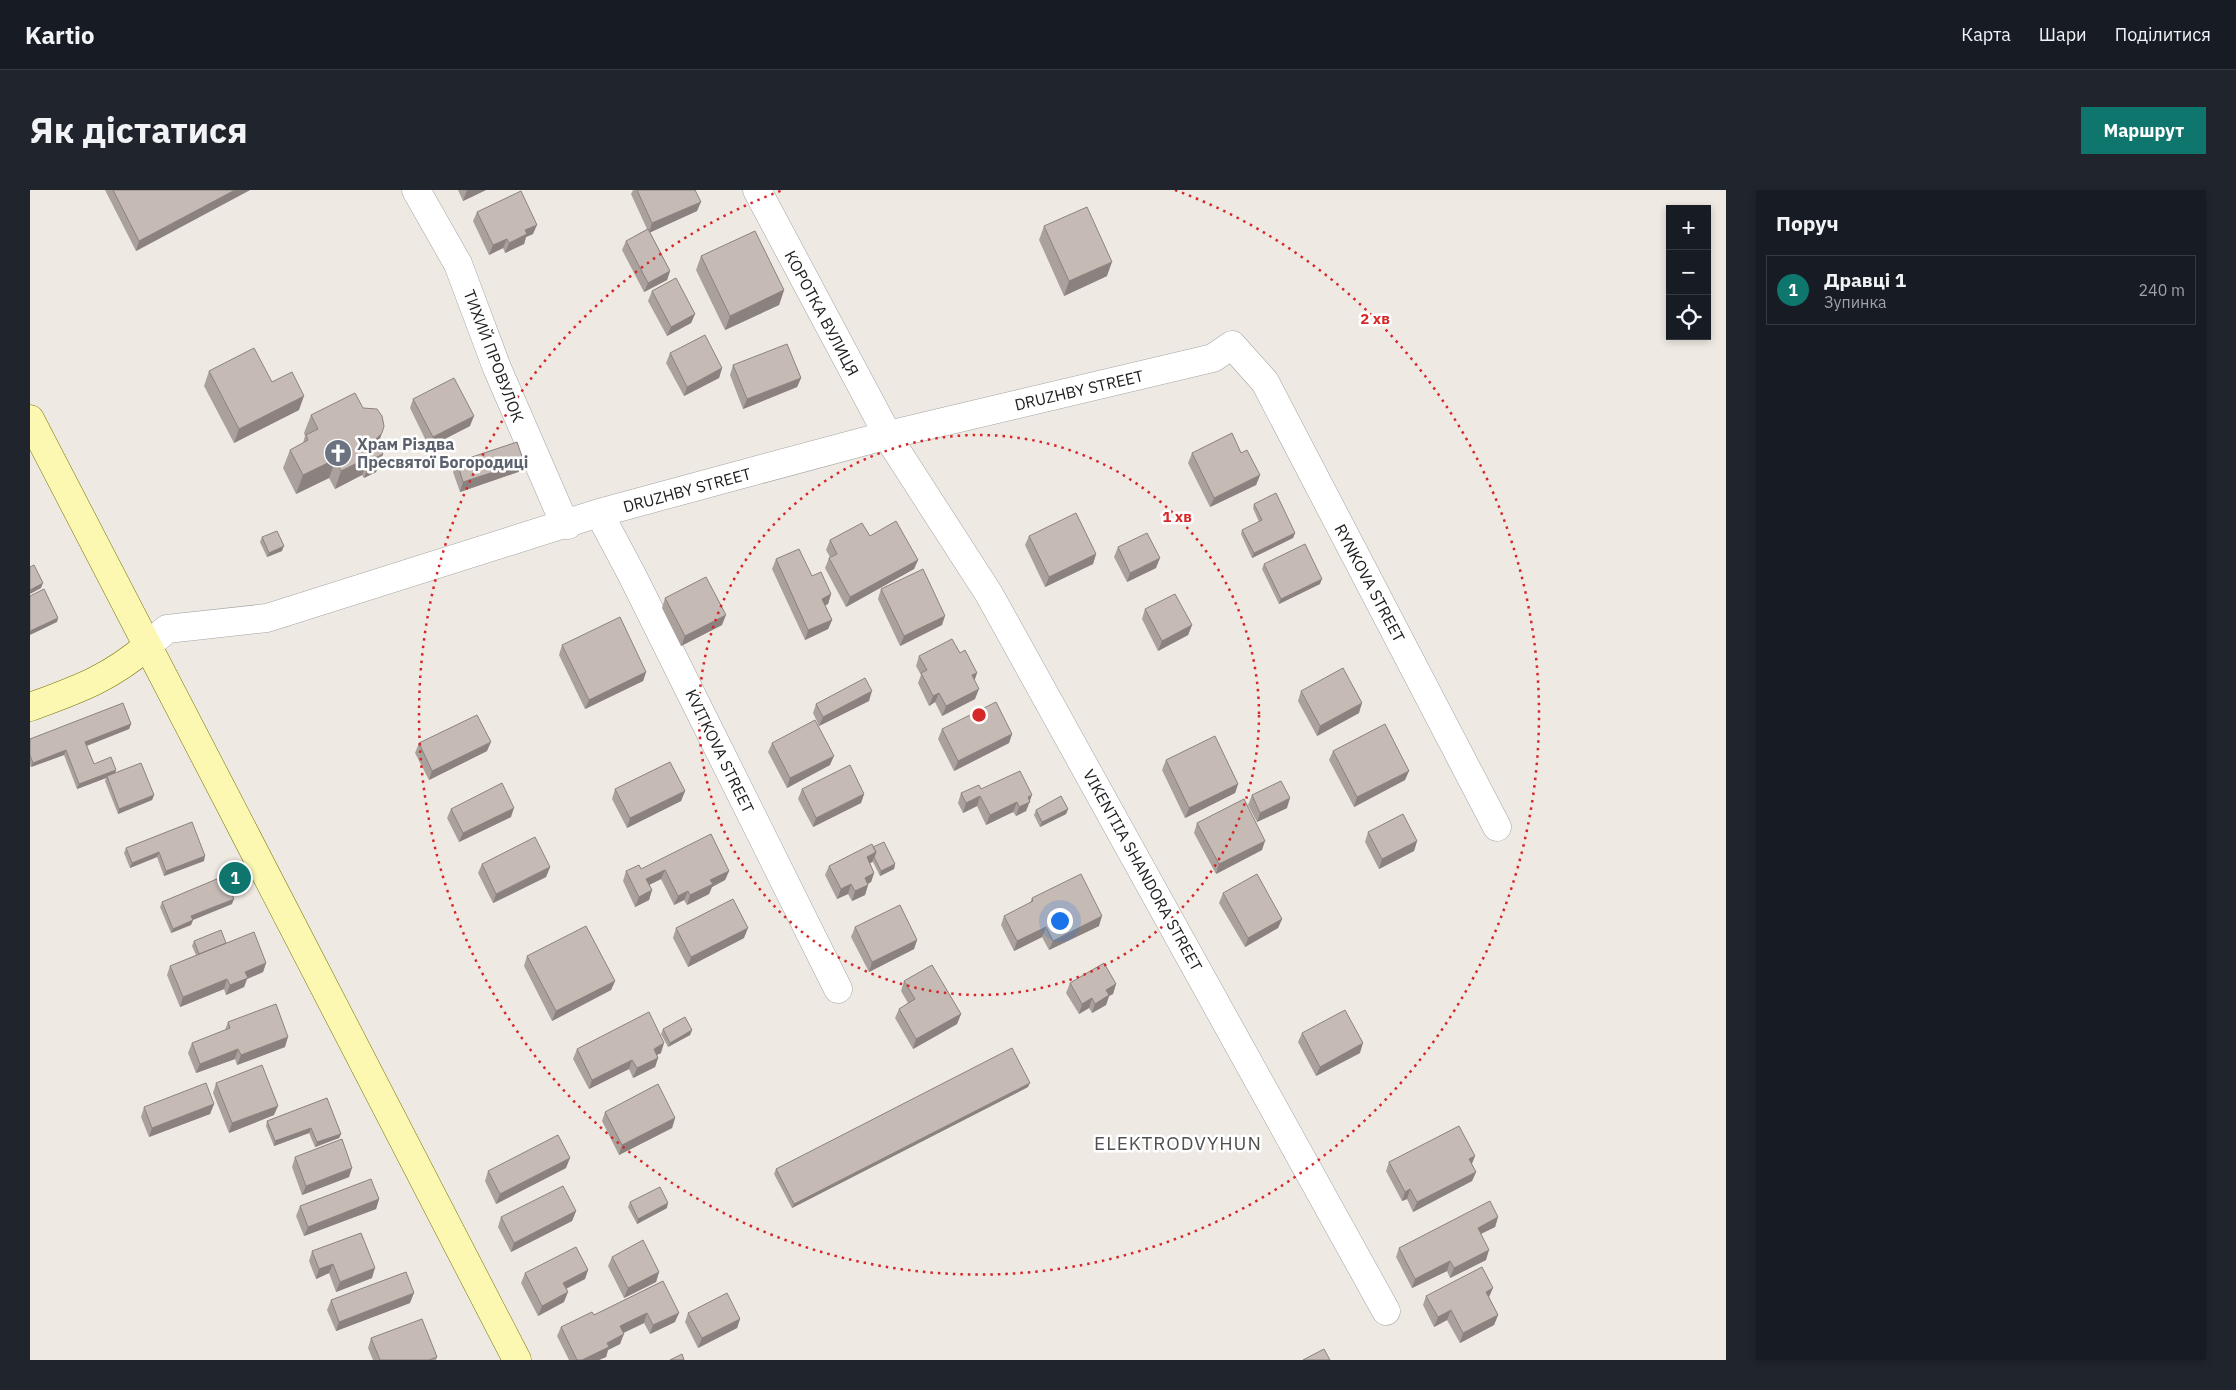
<!DOCTYPE html>
<html lang="uk">
<meta charset="utf-8">
<style>
:root{--surface:#171b24;--page:#20242c;--text:#f1f3f6;--muted:#9ea1a6;--line:#363941;--accent:#0f766e}
body{margin:0;font-family:"IBM Plex Sans",sans-serif;background:var(--page);color:var(--text)}
.controls{position:absolute;right:15px;top:15px;display:grid;overflow:hidden;border-radius:0px;box-shadow:0 2px 8px #0003}
.controls button{width:45px;height:45px;display:grid;place-items:center;padding:0;border:0;border-bottom:1px solid var(--line);background:var(--surface);color:var(--text);font:25px sans-serif}
.you{position:absolute;left:1029px;top:730px;width:18px;height:18px;margin:-12px;border:4px solid #fff;border-radius:50%;background:#1a73e8;box-shadow:0 0 0 8px #1a73e833}
.badge{display:grid;place-items:center;width:32px;height:32px;border-radius:50%;background:var(--accent);color:#fff;font-size:16px;font-weight:700}
.pin{position:absolute;translate:-50% -50%;border:2px solid #fff;box-shadow:0 1px 5px #0006}
.list{margin:0;padding:0;list-style:none}
h2{display:flex;justify-content:space-between;align-items:center;height:65px;margin:0;padding:0 20px;font-size:21px}
h2 small{font-size:16px;font-weight:400;color:var(--muted)}
.list li{display:grid;grid-template-columns:32px 1fr auto;gap:15px;align-items:center;box-sizing:border-box;height:70px;margin:0 10px 10px;padding:0 10px;border:1px solid var(--line);border-radius:0px}
.list b{display:block;font-size:19px;white-space:nowrap}
.list p{margin:0;font-size:16px;white-space:nowrap;color:var(--muted)}
.list em{font-size:16px;font-style:normal;color:var(--muted)}
.icon{flex:none;width:28px;height:28px;fill:none;stroke:currentColor;stroke-width:2;stroke-linecap:round;stroke-linejoin:round}
.map{position:relative;flex:none;width:1696px;height:1170px;overflow:hidden;border-radius:0px}
header{display:flex;align-items:center;gap:30px;box-sizing:border-box;height:70px;padding:0 25px;background:var(--surface);border-bottom:1px solid var(--line)}
header strong{font-size:24px}
nav{display:flex;gap:28px;margin-inline-start:auto;font-size:18px}
.intro{display:flex;align-items:center;justify-content:space-between;box-sizing:border-box;height:120px;padding:0 30px}
h1{margin:0;font-size:35px}
.button{padding:12px 22px;border-radius:0px;background:var(--accent);color:#fff;font-size:18px;font-weight:700}
main{display:flex;gap:30px;padding:0 30px}
aside{flex:1;background:var(--surface);border-radius:0px;box-shadow:0 2px 8px #0003}
.map>svg:first-child{display:block}
.lines{fill:none;stroke-linecap:round;stroke-linejoin:round}
.street-casing{stroke:#a4a4a4;stroke-width:29}
.secondary-casing{stroke:#770;stroke-width:29}
.street{stroke:#fff;stroke-width:28}
.secondary{stroke:#fcf8b2;stroke-width:28}
.wall{fill:#aaa09c}
.shaded-wall{fill:#8b827f}
.building{fill:#c6bab5;stroke:#8b827f}
.ring{fill:none;stroke:#d62828;stroke-width:2.5;stroke-dasharray:2.5 5}
.labels{text-anchor:middle;stroke-width:5;stroke-linejoin:round;paint-order:stroke}
.street-label{font-size:16px;fill:#1d1d1d;stroke:#fff}
.worship-label{font-size:16px;font-weight:bold;fill:#5b616d;stroke:#fff;text-anchor:start}
.quarter-label{font-size:19px;letter-spacing:1px;fill:#505050;stroke:#fff}
.centre{fill:#d62828;stroke:#fff;stroke-width:2.5}
.ring-label{font-size:15px;text-anchor:middle;font-weight:bold;fill:#d62828;stroke:#fff;stroke-width:5;stroke-linejoin:round;paint-order:stroke}
</style>
<header>
<strong>Kartio</strong>
<nav><a>Карта</a><a>Шари</a><a>Поділитися</a></nav>
</header>
<div class="intro"><h1>Як дістатися</h1><a class="button">Маршрут</a></div>
<main>
<div class="map">
<svg width="1696" height="1170" viewBox="0 0 1696 1170">
<rect width="100%" height="100%" fill="#eee9e2"/>
<g class="lines">
<g class="street-casing">
<path id="street" d="M386 0 428 74 467 178 530 323 538 335
M727 0 863 255 959 404 1356 1121
M569 323 602 385 808 799
M117 456 137 439 237 428 569 323 698 288 858 245 1183 168 1202 155 1235 192 1467 637"/>
</g>
<g class="secondary-casing">
<path id="secondary" d="M0 229C162 543 326 855 487 1170
M0 517C46 500 79 489 117 456"/>
</g>
<use href="#street" class="street"/>
<use href="#secondary" class="secondary"/>
</g>
<path class="wall" d="M75 0H220L106 61Z
M428 0H456L433 11Z
M603 0H665L667 21 620 42 640 81 637 90 614 102 592 60 596 51 617 39 601 4Z
M447 22 503 44 496 47 494 54 475 63 473 58 459 65 443 31Z
M1014 36 1077 86 1034 106 1009 50Z
M671 66 754 100 749 115 695 140 666 80Z
M622 101 665 124 661 133 637 146 618 111Z
M640 163 692 178 689 188 654 206 636 173Z
M703 175 771 188 767 197 713 219 700 185Z
M179 181 242 192 269 220 204 253 174 196Z
M383 209 440 236 399 257 380 218Z
M281 225 348 255 353 264 346 282 334 288 332 285 305 299 299 288 266 304 253 278 260 260 273 253 275 246 274 243Z
M1162 263H1211L1230 285 1226 295 1180 317 1158 273Z
M427 272H494L491 281 430 302 423 282Z
M1224 314 1265 343 1263 348 1222 368 1211 344 1212 340 1229 332 1223 318Z
M840 346 888 370 884 379 816 417 795 378 799 368 800 367 796 360 800 350Z
M999 346 1066 364 1063 374 1015 397 995 355Z
M232 347 252 361 237 367 230 352Z
M1088 357 1126 378 1097 392 1084 367Z
M746 369 782 386 801 404 798 414 795 415 802 430 798 439 775 450 742 379Z
M1234 374 1290 394 1249 414 1232 379Z
M851 399 912 435 870 456 848 409Z
M635 408 692 435 651 456 632 418Z
M1115 419 1162 435 1158 445 1128 461 1112 429Z
M532 455 616 482 613 491 555 519 529 465Z
M930 463 947 483 944 490 945 509 912 526 905 512 899 516 888 493 891 485 886 476 889 466Z
M1271 501 1329 523 1287 546 1268 511Z
M839 511 789 536 783 523 786 514Z
M101 534 99 539 57 556 64 574 86 580 85 583 124 605 122 610 88 624 75 591 76 588 47 599 34 565 1 577 0 575V549Z
M912 539 982 544 979 553 924 581 908 549Z
M389 553 457 561 399 590 385 563Z
M742 553 800 575 757 598 738 562Z
M1303 561 1375 590 1324 617 1299 570Z
M1136 570 1208 594 1205 603 1155 628 1132 580Z
M585 599 655 601 651 611 597 638 582 609Z
M772 599 834 604 831 613 783 637 768 609Z
M951 599 1000 611 996 621 986 626 983 622 956 635 947 616 933 623 928 613 931 603Z
M1222 605 1257 618 1227 632 1218 615Z
M421 619 481 627 429 652 417 628Z
M1038 619 1036 624 1010 637 1004 625 1006 620Z
M162 632 174 671 134 686 127 667 100 678 94 663 96 658Z
M1167 633 1232 660 1186 684 1164 643Z
M1338 642 1387 651 1384 661 1349 679 1335 652Z
M843 657 865 674 864 679 850 686 843 672 840 673 844 683 841 692 838 694V695L835 705 822 711 818 704 807 709 795 685 799 676Z
M452 674 520 677 516 687 463 713 448 683Z
M611 679 699 681 695 690 682 697 679 704 657 715 654 710 644 715 631 689 619 695 622 700 619 710 605 717 593 691 596 681Z
M1193 703 1252 729 1248 738 1215 757 1189 713Z
M1002 708 1069 736 1019 760 1012 747 984 761 971 735 974 726 1000 713Z
M132 712 202 714 163 730 161 735 141 743 130 717Z
M825 737 887 750 884 759 839 782 821 747Z
M646 738 714 748 658 777 643 748Z
M164 751 196 753 236 773 233 782 217 789 214 797 196 805 194 799 150 817 137 785 140 776 166 765 162 756Z
M497 766 585 791 581 800 522 831 494 776Z
M874 791 931 824 927 834 883 859 865 828 869 819 878 813 871 801Z
M1040 793 1086 794 1083 804 1079 806 1076 815 1062 823 1059 818 1049 824 1036 803Z
M198 832 255 857 207 875 205 869 166 883 158 863 162 853 195 840Z
M633 839 662 840 660 845 638 857 631 844Z
M1272 843 1330 863 1286 886 1268 852Z
M547 859 631 863 627 865 628 868 625 877 603 888 599 879 559 899 543 869Z
M186 893 244 925 199 943 183 903Z
M998 897 762 1018 744 984 746 979Z
M297 908 311 944 309 948 285 957 279 943 244 956 236 936 237 931Z
M184 914 180 924 119 947 111 927 114 917Z
M575 922 645 928 642 938 589 965 572 931Z
M1445 966 1442 974 1446 982 1442 991 1383 1022 1377 1009 1372 1011 1356 981 1359 972Z
M265 967 319 987 272 1005 262 977Z
M536 978 466 1014 455 991 458 981Z
M349 1009 346 1019 274 1046 266 1026 270 1016Z
M600 1012 637 1018 607 1034 598 1017Z
M546 1021 542 1031 481 1062 468 1037 471 1027Z
M1468 1027 1465 1037 1451 1044 1456 1070 1420 1088 1417 1081 1382 1098 1366 1067 1369 1058Z
M282 1061 342 1088 306 1102 299 1083 286 1089 279 1071Z
M582 1067 629 1082 626 1092 594 1108 578 1076Z
M558 1080 555 1089 536 1099 534 1112 508 1126 491 1093 495 1083Z
M633 1091 645 1132 620 1144 614 1133 593 1143 590 1154 578 1160 576 1167 569 1170H539L527 1146 531 1137 564 1125Z
M1396 1106 1459 1107 1468 1125 1464 1135 1430 1153 1417 1130 1404 1137 1393 1115Z
M301 1110 380 1113 306 1141 297 1120Z
M658 1123 710 1129 707 1138 668 1158 655 1132Z
M341 1148 407 1167 406 1170H343L338 1158Z"/>
<path class="shaded-wall" d="M205 0H220L106 61 109 51Z
M437 0H456L433 11Z
M671 12 667 21 619 43 622 33Z
M507 35 503 44 496 47 494 54 475 63 479 53 495 40Z
M477 49 473 58 459 65 463 55Z
M1082 72 1077 86 1034 106 1039 91Z
M640 81 637 90 614 102 618 93Z
M754 100 749 115 695 140 700 126Z
M665 124 661 133 637 146 641 137Z
M692 178 689 188 654 206 657 197Z
M771 188 767 197 713 219 717 209Z
M274 206 269 220 204 253 209 239Z
M444 226 440 236 399 257 403 247Z
M352 243 346 261 339 268 345 250Z
M353 264 346 282 334 288 341 270Z
M339 267 332 285 305 299 311 281Z
M306 269 299 288 266 304 273 285Z
M494 272 491 281 430 302 433 292Z
M1230 285 1226 295 1180 317 1184 308Z
M1265 343 1263 348 1222 368 1224 363Z
M254 356 252 361 237 367 239 363Z
M1066 364 1063 374 1015 397 1019 387Z
M1130 368 1126 378 1097 392 1100 383Z
M888 370 884 379 816 417 820 407Z
M1292 389 1290 394 1249 414 1251 409Z
M13 393 11 398 0 404V400Z
M801 404 798 414 789 418 792 409Z
M696 425 692 435 651 456 655 446Z
M915 426 912 435 870 456 874 446Z
M28 428 27 432 0 445V441Z
M802 430 798 439 775 450 778 440Z
M1162 435 1158 445 1128 461 1132 451Z
M616 482 613 491 555 519 559 510Z
M947 483 944 492 942 485Z
M949 499 945 509 912 526 916 516Z
M842 501 839 511 789 536 793 527Z
M909 503 905 512 899 516 903 506Z
M1332 513 1329 523 1287 546 1290 536Z
M101 534 99 539 53 557 55 552Z
M982 544 979 553 924 581 928 571Z
M461 552 457 561 399 590 402 581Z
M36 560 34 565 1 577 3 573Z
M804 566 800 575 757 598 760 588Z
M86 580 84 585 77 586 76 588 47 599 49 594Z
M1379 581 1375 590 1324 617 1327 607Z
M1208 594 1205 603 1155 628 1159 618Z
M655 601 651 611 597 638 600 628Z
M834 604 831 613 783 637 786 628Z
M124 605 122 610 88 624 89 619Z
M1002 605 996 621 986 626 989 617 998 607Z
M950 606 947 616 933 623 936 613Z
M1260 608 1257 618 1227 632 1230 623Z
M987 612 983 622 956 635 960 625Z
M484 618 481 627 429 652 433 643Z
M1038 619 1036 624 1010 637 1012 632Z
M1235 651 1232 660 1186 684 1189 674Z
M1387 651 1384 661 1349 679 1352 669Z
M129 662 127 667 100 678 102 673Z
M846 662 842 672 833 677 837 667Z
M175 666 174 671 134 686 136 681Z
M865 674 864 679 850 686 851 681Z
M520 677 516 687 463 713 466 704Z
M635 680 631 689 613 698 616 689Z
M699 681 695 690 682 697 679 704 657 715 660 705 680 690Z
M844 683 841 692 831 697 835 688Z
M821 694 818 704 807 709 811 699Z
M838 695 835 705 822 711 825 701Z
M622 700 619 710 605 717 609 707Z
M658 701 654 710 644 715 648 706Z
M204 709 202 714 160 731 161 726Z
M1072 726 1069 736 1019 760 1023 751Z
M1252 729 1248 738 1215 757 1218 748Z
M163 730 161 735 141 743 143 739Z
M1016 737 1012 747 984 761 987 751Z
M718 738 714 748 658 777 661 767Z
M887 750 884 759 839 782 842 772Z
M236 773 233 782 217 789 214 797 196 805 200 795 215 782Z
M197 789 194 799 150 817 153 807Z
M585 791 581 800 522 831 526 821Z
M1086 794 1083 804 1079 806 1076 815 1062 823 1065 814 1076 800Z
M1062 808 1059 818 1049 824 1052 814Z
M931 824 927 834 883 859 886 849Z
M662 840 660 845 638 857 640 853Z
M258 847 255 857 207 875 211 865Z
M634 853 631 863 620 868 624 859Z
M1333 853 1330 863 1286 886 1290 877Z
M208 859 205 869 166 883 170 874Z
M628 868 625 877 603 888 607 878Z
M602 870 599 879 559 899 562 890Z
M1000 893 998 897 762 1018 764 1014Z
M184 914 180 924 119 947 122 938Z
M248 916 244 925 199 943 202 933Z
M645 928 642 938 589 965 592 955Z
M281 938 279 943 244 956 245 951Z
M311 944 309 948 285 957 287 952Z
M1445 966 1441 975 1439 969Z
M540 968 536 978 466 1014 470 1004Z
M322 978 319 987 272 1005 276 996Z
M1446 982 1442 991 1383 1022 1387 1012Z
M1380 999 1377 1009 1372 1011 1375 1002Z
M349 1009 346 1019 274 1046 278 1037Z
M638 1013 637 1018 607 1034 608 1029Z
M546 1021 542 1031 481 1062 484 1053Z
M1468 1027 1465 1037 1444 1047 1448 1038Z
M1459 1060 1456 1070 1420 1088 1424 1078Z
M1420 1071 1417 1081 1382 1098 1385 1089Z
M303 1074 299 1083 286 1089 289 1079Z
M345 1078 342 1088 306 1102 310 1092Z
M558 1080 555 1089 529 1102 533 1093Z
M629 1082 626 1092 594 1108 598 1098Z
M1463 1098 1459 1107 1452 1111 1456 1102Z
M538 1102 534 1112 508 1126 512 1116Z
M384 1103 380 1113 306 1141 309 1132Z
M1421 1120 1417 1130 1404 1137 1408 1127Z
M617 1123 614 1133 587 1146 590 1136Z
M649 1123 645 1132 620 1144 623 1135Z
M1468 1125 1464 1135 1430 1153 1433 1143Z
M710 1129 707 1138 668 1158 672 1148Z
M594 1144 590 1154 578 1160 576 1167 569 1170H552L577 1153Z"/>
<path class="building" d="M83 0H205L109 51Z
M607 0H665L671 12 622 33Z
M491 1 507 35 495 40 497 44 479 53 477 49 463 55 447 22Z
M1057 17 1082 72 1039 91 1014 36Z
M618 39 640 81 618 93 596 51Z
M725 41 754 100 700 126 671 66Z
M646 88 665 124 641 137 622 101Z
M675 145 692 178 657 197 640 163Z
M757 154 771 188 717 209 703 175Z
M224 158 242 192 262 182 274 206 209 239 179 181Z
M424 188 444 226 403 247 383 209Z
M325 203 333 218 347 219 352 226 354 236 352 243 345 250 353 264 341 270 339 267 311 281 306 269 273 285 260 260 278 250 276 245 288 239 281 225Z
M1202 243 1211 263 1217 260 1230 285 1184 308 1162 263Z
M487 252 494 272 433 292 427 272Z
M1246 303 1265 343 1224 363 1212 340 1232 330 1224 314Z
M1046 323 1066 364 1019 387 999 346Z
M866 331 888 370 820 407 799 368 807 364 800 350 832 333 840 346Z
M247 341 254 356 239 363 232 347Z
M1117 343 1130 368 1100 383 1088 357Z
M1275 354 1292 389 1251 409 1234 374Z
M769 359 782 386 791 382 801 404 792 409 802 430 778 440 746 369Z
M4 375 13 393 0 400V377Z
M893 379 915 426 874 446 851 399Z
M676 387 696 425 655 446 635 408Z
M14 399 28 428 0 441V406Z
M1145 404 1162 435 1132 451 1115 419Z
M590 427 616 482 559 510 532 455Z
M922 449 930 463 935 460 947 483 942 485 949 499 916 516 909 503 903 506 891 483 897 480 889 466Z
M1313 478 1332 513 1290 536 1271 501Z
M835 488 842 501 793 527 786 514Z
M966 512 982 544 928 571 912 539Z
M93 513 101 534 55 552 64 574 81 567 86 580 49 594 36 560 3 573 0 565V549Z
M447 525 461 552 402 581 389 553Z
M785 530 804 566 760 588 742 553Z
M1355 534 1379 581 1327 607 1303 561Z
M1185 546 1208 594 1159 618 1136 570Z
M640 572 655 601 600 628 585 599Z
M111 573 124 605 89 619 77 586Z
M820 575 834 604 786 628 772 599Z
M990 581 1002 605 998 607 1000 612 989 617 987 612 960 625 950 606 936 613 931 603 949 595 951 599Z
M1251 591 1260 608 1230 623 1222 605Z
M472 593 484 618 433 643 421 619Z
M1031 606 1038 619 1012 632 1006 620Z
M1214 609 1235 651 1189 674 1167 633Z
M1373 624 1387 651 1352 669 1338 642Z
M162 632 175 666 136 681 129 662 102 673 96 658Z
M681 644 699 681 680 690 683 694 660 705 658 701 648 706 635 680 616 689 622 700 609 707 596 681 609 675 611 679Z
M505 647 520 677 466 704 452 674Z
M854 652 865 674 851 681 844 667 846 662 843 657Z
M842 654 846 662 837 667 844 683 835 688 838 695 825 701 821 694 811 699 799 676Z
M1051 684 1072 726 1023 751 1016 737 987 751 974 726 1003 711 1002 708Z
M1227 684 1252 729 1218 748 1193 703Z
M194 686 204 709 161 726 163 730 143 739 132 712Z
M703 709 718 738 661 767 646 738Z
M870 715 887 750 842 772 825 737Z
M556 736 585 791 526 821 497 766Z
M191 740 196 753 169 764 164 751Z
M224 742 236 773 215 782 218 788 200 795 197 789 153 807 140 776Z
M1074 773 1086 794 1076 800 1079 805 1065 814 1062 808 1052 814 1040 793Z
M902 775 931 824 886 849 869 819 885 809 874 791Z
M246 814 258 847 211 865 208 859 170 874 162 853 200 838 198 832Z
M1315 820 1333 853 1290 877 1272 843Z
M619 822 634 853 624 859 628 868 607 878 602 870 562 890 547 859Z
M655 827 662 840 640 853 633 839Z
M982 858 1000 893 764 1014 746 979Z
M232 875 248 916 202 933 186 893Z
M176 893 184 914 122 938 114 917Z
M628 894 645 928 592 955 575 922Z
M297 908 311 944 287 952 281 938 245 951 237 931Z
M1429 936 1445 966 1439 969 1446 982 1387 1012 1380 999 1375 1002 1359 972Z
M528 945 540 968 470 1004 458 981Z
M312 949 322 978 276 996 265 967Z
M341 989 349 1009 278 1037 270 1016Z
M533 996 546 1021 484 1053 471 1027Z
M630 997 638 1013 608 1029 600 1012Z
M1460 1011 1468 1027 1448 1038 1459 1060 1424 1078 1420 1071 1385 1089 1369 1058Z
M331 1043 345 1078 310 1092 303 1074 289 1079 282 1061Z
M613 1050 629 1082 598 1098 582 1067Z
M546 1057 558 1080 533 1093 538 1102 512 1116 495 1083Z
M1452 1077 1463 1098 1456 1102 1468 1125 1433 1143 1421 1120 1408 1127 1396 1106Z
M376 1082 384 1103 309 1132 301 1110Z
M633 1091 649 1123 623 1135 617 1123 590 1136 594 1144 577 1153 579 1157 552 1170H547L531 1137 562 1122 564 1125Z
M697 1103 710 1129 672 1148 658 1123Z
M392 1129 407 1167 399 1170H350L341 1148Z
M1294 1159 1300 1170H1273Z
M652 1164 654 1170H640Z"/>
<g class="ring">
<circle cx="949" cy="525" r="280"/>
<path d="M1145 0A560 560 0 1 1 753 0"/>
</g>
<defs>
<g id="church-disc" transform="scale(1.4375)"><circle r="9.5" fill="#6b7280" stroke="#fff"/><path d="M-1.2-6h2.4v3.5h3.3v2.4h-3.3V6h-2.4V-.1h-3.3v-2.4h3.3Z" fill="#fff"/></g>
</defs>
<g fill-rule="evenodd">
<use href="#church-disc" x="308" y="263"/>
</g>
<g class="labels">
<g class="street-label">
<text transform="translate(792 123) rotate(62)" y="6">КОРОТКА ВУЛИЦЯ</text>
<text transform="translate(464 166) rotate(69)" y="6">ТИХИЙ ПРОВУЛОК</text>
<text transform="translate(1049 200) rotate(-13)" y="6">DRUZHBY STREET</text>
<text transform="translate(657 300) rotate(-15)" y="6">DRUZHBY STREET</text>
<text transform="translate(1340 393) rotate(62)" y="6">RYNKOVA STREET</text>
<text transform="translate(690 561) rotate(64)" y="6">KVITKOVA STREET</text>
<text transform="translate(1113 680) rotate(61)" y="6">VIKENTIIA SHANDORA STREET</text>
</g>
<g class="worship-label">
<text x="327" y="260">Храм Різдва<tspan x="327" dy="18">Пресвятої Богородиці</tspan></text>
</g>
<g class="quarter-label">
<text x="1148" y="960">ELEKTRODVYHUN</text>
</g>
</g>
<circle cx="949" cy="525" r="8" class="centre"/>
<g class="ring-label">
<text x="1345" y="134">2 хв</text>
<text x="1147" y="332">1 хв</text>
</g>
</svg>
<div class="controls">
<button>+</button>
<button>−</button>
<button><svg class="icon" aria-label="locate" viewBox="0 0 24 24"><circle cx="12" cy="12" r="6"/><path d="M12 2v4M12 18v4M2 12h4M18 12h4"/></svg></button>
</div>
<div class="you"></div>
<div class="pin badge" style="left:205px;top:688px">1</div>
</div>
<aside>
<h2>Поруч<small></small></h2>
<ul class="list">
<li><span class="badge">1</span><div><b>Дравці 1</b><p>Зупинка</p></div><em>240 m</em></li>
</ul>
</aside>
</main>
